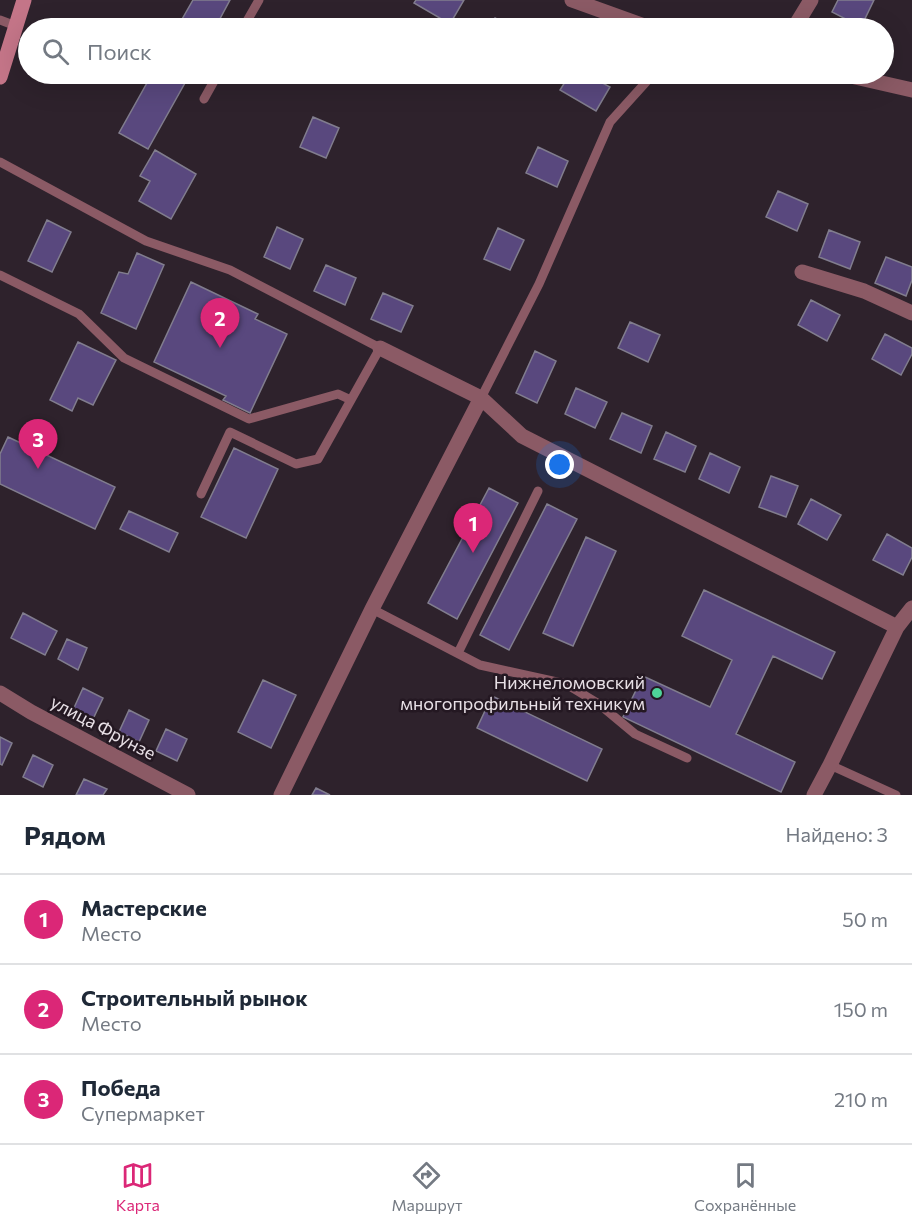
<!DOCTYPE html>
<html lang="ru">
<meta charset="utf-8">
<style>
:root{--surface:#fff;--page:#f6f6f7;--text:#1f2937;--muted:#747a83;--line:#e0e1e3;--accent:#db2777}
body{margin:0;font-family:Commissioner,sans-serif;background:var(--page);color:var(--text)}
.you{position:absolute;left:560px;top:465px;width:21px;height:21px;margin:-15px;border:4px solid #fff;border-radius:50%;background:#1a73e8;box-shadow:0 0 0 9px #1a73e833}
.badge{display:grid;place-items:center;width:39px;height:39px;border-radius:50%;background:var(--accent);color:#fff;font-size:20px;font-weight:700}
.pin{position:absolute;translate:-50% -50px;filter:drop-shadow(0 2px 3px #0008)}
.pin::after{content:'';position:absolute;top:32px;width:21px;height:18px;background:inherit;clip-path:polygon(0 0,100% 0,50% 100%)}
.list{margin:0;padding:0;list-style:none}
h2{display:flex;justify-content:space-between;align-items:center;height:78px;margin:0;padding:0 24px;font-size:26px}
h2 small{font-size:20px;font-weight:400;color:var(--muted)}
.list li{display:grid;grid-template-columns:39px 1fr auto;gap:18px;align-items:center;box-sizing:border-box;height:90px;padding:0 24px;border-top:2px solid var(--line)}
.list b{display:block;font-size:22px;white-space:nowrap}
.list p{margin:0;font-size:20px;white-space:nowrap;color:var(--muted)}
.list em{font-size:20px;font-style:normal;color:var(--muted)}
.icon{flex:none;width:33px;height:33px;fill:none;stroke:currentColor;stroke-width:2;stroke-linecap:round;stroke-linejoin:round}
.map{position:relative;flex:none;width:912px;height:795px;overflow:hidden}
.search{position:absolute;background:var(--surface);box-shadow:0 6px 24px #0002;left:18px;right:18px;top:18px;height:66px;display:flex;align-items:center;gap:15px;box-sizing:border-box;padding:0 21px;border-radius:33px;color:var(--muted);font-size:22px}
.sheet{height:348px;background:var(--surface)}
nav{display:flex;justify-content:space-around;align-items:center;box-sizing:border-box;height:84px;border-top:2px solid var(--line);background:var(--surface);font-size:16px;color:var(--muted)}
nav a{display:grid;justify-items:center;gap:3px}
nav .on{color:var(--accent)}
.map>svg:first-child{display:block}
.building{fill:#59487e;stroke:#817d8e;stroke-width:1.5}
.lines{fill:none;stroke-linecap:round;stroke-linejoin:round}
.lane{stroke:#8b5a65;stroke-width:9}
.street{stroke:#8b5a65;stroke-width:15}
.secondary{stroke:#c47588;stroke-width:15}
.poi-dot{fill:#4ed399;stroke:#241822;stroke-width:2}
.labels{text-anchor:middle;stroke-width:5;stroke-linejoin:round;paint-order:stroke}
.poi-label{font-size:18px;fill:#e8e0e6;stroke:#241822;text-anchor:end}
.street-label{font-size:18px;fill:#e8e0e6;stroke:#241822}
</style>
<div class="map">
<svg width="912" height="795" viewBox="0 0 912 795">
<rect width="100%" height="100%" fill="#2e222c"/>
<path class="building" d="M193 0H230L215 28H177Z
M416 0H464L450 24 414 3Z
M838 0H874L861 27 832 12Z
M495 18 514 28H489Z
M152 74H190L148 149 119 133Z
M570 74H586L610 87 596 111 560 90Z
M313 117 339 128 326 158 300 147Z
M538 147 568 161 557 187 526 173Z
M155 150 196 174 171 219 139 201 150 181 140 176Z
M778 191 808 204 797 231 766 217Z
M47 220 71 232 52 272 28 261Z
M277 227 303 239 290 269 264 257Z
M498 228 524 240 510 270 484 259Z
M829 230 860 242 850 269 819 257Z
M137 253 164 265 136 329 101 313 119 272 128 274Z
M886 257 912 267V280L906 296 875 283Z
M326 265 356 278 345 305 314 291Z
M191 282 258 314 255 319 287 334 250 413 223 400 226 396 154 362Z
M383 293 413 306 401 332 371 319Z
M811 300 840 315 827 341 798 325Z
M630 322 660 335 648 362 618 348Z
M885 334 912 348V354L901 375 872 359Z
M78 342 116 360 93 405 78 398 72 411 50 400Z
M535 351 556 361 537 403 516 393Z
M576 388 607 402 595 428 565 414Z
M622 413 652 426 641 453 610 439Z
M666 432 696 446 685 472 654 459Z
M8 437 115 487 95 529 0 484V454Z
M234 448 278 469 246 538 201 517Z
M710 453 740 467 729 493 699 479Z
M771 476 798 486 786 517 759 507Z
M489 488 518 503 457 619 428 603Z
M811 499 841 515 827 540 798 524Z
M547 504 577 519 509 650 480 635Z
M129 511 178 533 169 552 120 529Z
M887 534 912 548V557L903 575 873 560Z
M586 537 616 551 573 646 543 633Z
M704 590 835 652 822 679 773 656 736 734 795 762 781 792 623 717 643 676 710 707 732 660 682 636Z
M23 613 57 631 45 655 11 638Z
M67 639 87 648 78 670 58 659Z
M263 680 296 695 271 748 238 732Z
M83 688 103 698 93 719 73 710Z
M492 696 602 749 587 781 477 728Z
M129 710 149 720 139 742 119 732Z
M166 729 187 739 177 761 156 751Z
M0 737 12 743 2 765 0 764Z
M33 755 53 765 43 787 23 777Z
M84 779 107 789 103 795H76Z
M316 788 330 795H312Z"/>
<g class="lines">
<path class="lane" d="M0 20 16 26
M243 28 259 0
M204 99 218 74
M0 162 146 241 230 270 380 348 318 459 296 464 230 432 201 494
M0 275 79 314 124 358 249 419 338 394 351 400
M481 398 539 284 610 122 647 81 648 74
M372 609 480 665 566 684 599 704 635 734 687 758
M458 653 538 491
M830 765 896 795"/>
<path class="street" d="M572 0 650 28
M794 28 811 0
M842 74 912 90
M802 272 864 291 912 313
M380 348 481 398 522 436 897 627
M0 693 31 712 188 795
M281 795 372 609 481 398
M814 795 830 765 897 627 912 608"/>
<path class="secondary" d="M0 77 24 0"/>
</g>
<circle class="poi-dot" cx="657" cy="693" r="6"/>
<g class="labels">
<g class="poi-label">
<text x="645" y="689">Нижнеломовский<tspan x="645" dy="21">многопрофильный техникум</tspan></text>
</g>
<g class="street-label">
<text transform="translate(103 728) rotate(28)" y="6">улица Фрунзе</text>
</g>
</g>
</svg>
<div class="you"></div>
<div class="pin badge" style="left:473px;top:553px">1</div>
<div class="pin badge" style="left:220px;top:348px">2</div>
<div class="pin badge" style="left:38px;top:469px">3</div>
<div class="search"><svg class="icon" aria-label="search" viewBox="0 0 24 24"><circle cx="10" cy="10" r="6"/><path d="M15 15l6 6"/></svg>Поиск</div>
</div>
<section class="sheet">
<h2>Рядом<small>Найдено: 3</small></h2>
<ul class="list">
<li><span class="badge">1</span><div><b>Мастерские</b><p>Место</p></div><em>50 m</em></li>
<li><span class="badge">2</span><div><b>Строительный рынок</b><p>Место</p></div><em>150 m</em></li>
<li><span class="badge">3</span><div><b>Победа</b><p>Супермаркет</p></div><em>210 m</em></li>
</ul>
</section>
<nav>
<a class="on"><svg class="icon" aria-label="map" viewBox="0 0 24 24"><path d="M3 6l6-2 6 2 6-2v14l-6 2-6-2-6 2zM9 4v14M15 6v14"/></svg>Карта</a>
<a><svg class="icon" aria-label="directions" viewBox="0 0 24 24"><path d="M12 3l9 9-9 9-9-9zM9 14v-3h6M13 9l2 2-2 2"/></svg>Маршрут</a>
<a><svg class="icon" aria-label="saved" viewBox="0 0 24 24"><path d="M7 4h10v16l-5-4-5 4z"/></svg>Сохранённые</a>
</nav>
